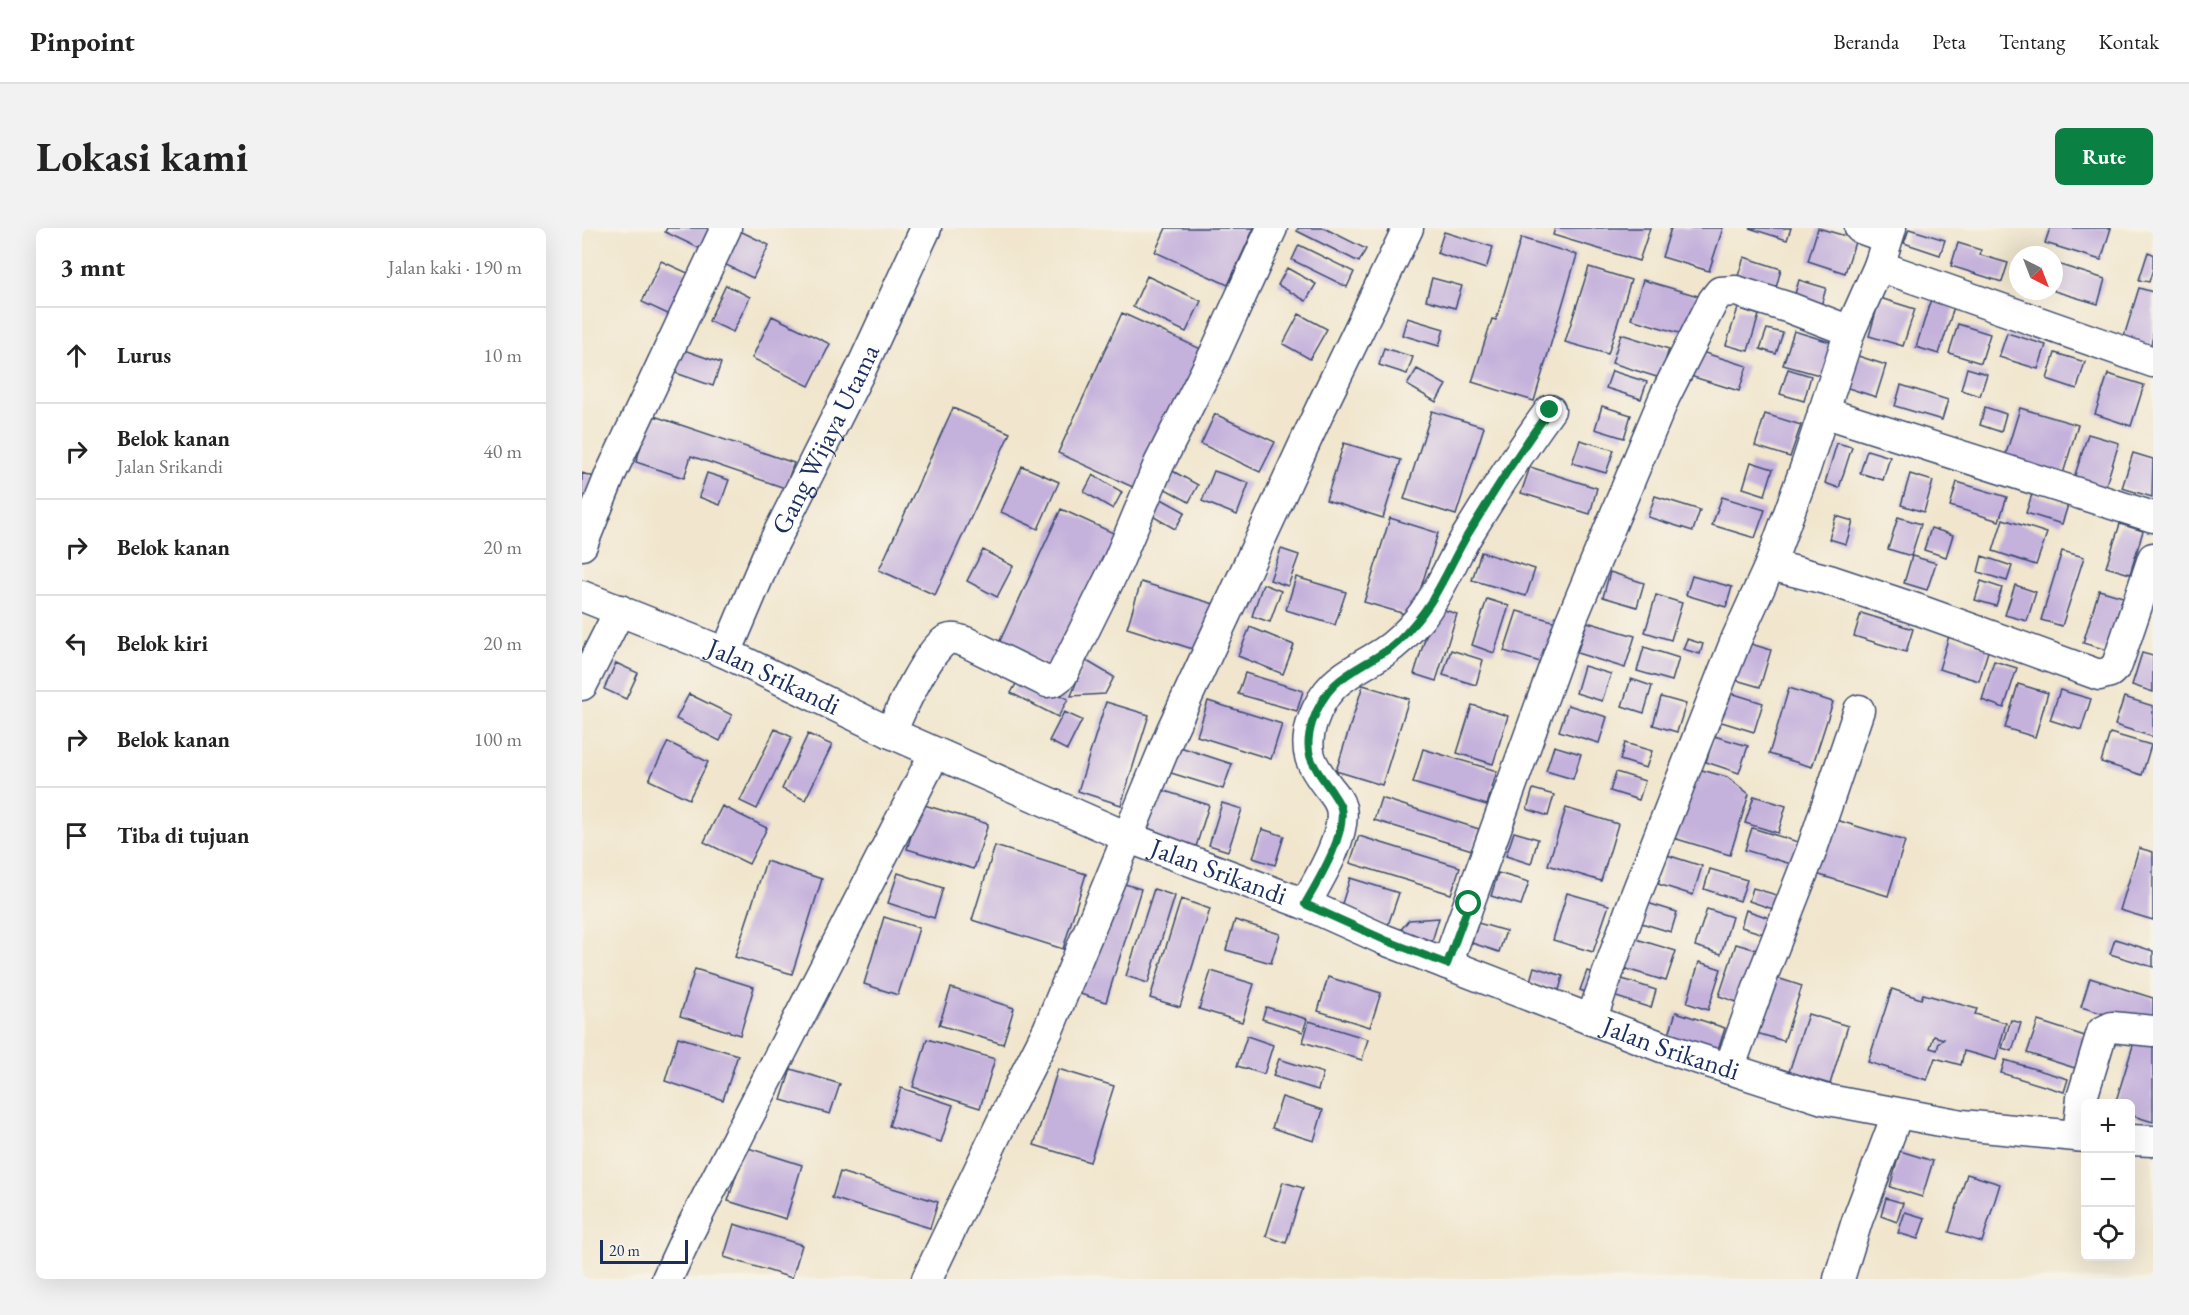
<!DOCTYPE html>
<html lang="id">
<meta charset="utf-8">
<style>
:root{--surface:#fff;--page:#f2f2f2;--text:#222;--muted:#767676;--line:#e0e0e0;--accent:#0b8043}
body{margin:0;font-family:"EB Garamond",serif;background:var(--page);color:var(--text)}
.controls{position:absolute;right:18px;bottom:18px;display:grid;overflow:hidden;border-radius:9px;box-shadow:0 6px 24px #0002}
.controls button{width:54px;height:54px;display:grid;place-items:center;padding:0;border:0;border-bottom:2px solid var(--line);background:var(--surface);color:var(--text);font:30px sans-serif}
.compass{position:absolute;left:1427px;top:18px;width:54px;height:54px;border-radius:50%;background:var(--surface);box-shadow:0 6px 24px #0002;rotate:138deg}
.scale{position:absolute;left:18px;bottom:15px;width:88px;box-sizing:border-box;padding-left:6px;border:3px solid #1b2f5e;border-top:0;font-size:16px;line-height:21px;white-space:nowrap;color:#1b2f5e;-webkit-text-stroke:4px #f7f3e8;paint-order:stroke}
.stop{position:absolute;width:18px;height:18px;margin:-14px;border:4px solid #0b8043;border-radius:50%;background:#fff}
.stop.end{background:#0b8043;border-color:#fff;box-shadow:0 2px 6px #0008}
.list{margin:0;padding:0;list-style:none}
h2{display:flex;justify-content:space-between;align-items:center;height:78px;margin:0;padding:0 24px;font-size:26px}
h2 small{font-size:20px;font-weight:400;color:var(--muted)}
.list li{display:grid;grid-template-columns:39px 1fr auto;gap:18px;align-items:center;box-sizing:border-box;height:96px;padding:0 24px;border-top:2px solid var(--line)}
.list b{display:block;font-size:22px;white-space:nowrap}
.list p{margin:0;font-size:20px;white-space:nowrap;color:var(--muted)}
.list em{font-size:20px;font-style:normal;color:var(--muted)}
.icon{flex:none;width:33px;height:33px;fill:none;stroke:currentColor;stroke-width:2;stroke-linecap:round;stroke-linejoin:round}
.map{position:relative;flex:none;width:1571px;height:1051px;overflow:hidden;border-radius:9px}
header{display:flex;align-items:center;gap:36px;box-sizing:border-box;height:84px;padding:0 30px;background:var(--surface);border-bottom:2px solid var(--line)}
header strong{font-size:28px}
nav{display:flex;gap:33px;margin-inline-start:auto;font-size:21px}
.intro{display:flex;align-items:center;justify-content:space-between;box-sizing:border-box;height:144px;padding:0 36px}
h1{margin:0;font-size:42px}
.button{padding:15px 27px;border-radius:9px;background:var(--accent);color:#fff;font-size:21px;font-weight:700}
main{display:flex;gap:36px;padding:0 36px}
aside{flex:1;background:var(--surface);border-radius:9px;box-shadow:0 6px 24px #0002}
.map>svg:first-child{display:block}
.building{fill:#c4b1dc;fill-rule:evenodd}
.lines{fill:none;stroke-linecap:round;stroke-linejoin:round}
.minor-casing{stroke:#3b4a6f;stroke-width:33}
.minor{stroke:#fff;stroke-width:30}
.route{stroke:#0b8043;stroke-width:8}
.labels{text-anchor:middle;stroke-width:4.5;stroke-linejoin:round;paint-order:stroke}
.street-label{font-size:27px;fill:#1b2f5e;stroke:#f7f3e8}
</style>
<header>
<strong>Pinpoint</strong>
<nav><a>Beranda</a><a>Peta</a><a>Tentang</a><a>Kontak</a></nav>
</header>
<div class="intro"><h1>Lokasi kami</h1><a class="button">Rute</a></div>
<main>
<aside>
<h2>3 mnt<small>Jalan kaki · 190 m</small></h2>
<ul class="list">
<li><svg class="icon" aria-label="ahead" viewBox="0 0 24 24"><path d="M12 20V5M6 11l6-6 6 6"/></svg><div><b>Lurus</b></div><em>10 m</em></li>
<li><svg class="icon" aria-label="right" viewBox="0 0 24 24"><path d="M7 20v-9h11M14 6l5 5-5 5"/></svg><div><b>Belok kanan</b><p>Jalan Srikandi</p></div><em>40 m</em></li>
<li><svg class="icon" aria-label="right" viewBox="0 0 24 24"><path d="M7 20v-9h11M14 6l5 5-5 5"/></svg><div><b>Belok kanan</b></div><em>20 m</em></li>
<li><svg class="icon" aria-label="left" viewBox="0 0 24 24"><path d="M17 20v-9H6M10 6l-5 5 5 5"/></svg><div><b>Belok kiri</b></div><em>20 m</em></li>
<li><svg class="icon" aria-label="right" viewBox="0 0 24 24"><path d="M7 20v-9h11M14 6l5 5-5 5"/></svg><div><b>Belok kanan</b></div><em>100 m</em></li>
<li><svg class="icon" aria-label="arrive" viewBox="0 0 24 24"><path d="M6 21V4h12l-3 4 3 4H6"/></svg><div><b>Tiba di tujuan</b></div></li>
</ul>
</aside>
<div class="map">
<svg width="1571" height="1051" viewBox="0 0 1571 1051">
<rect width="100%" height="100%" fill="#f7f3e8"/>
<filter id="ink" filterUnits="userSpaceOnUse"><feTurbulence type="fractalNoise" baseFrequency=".0167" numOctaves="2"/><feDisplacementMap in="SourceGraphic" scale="12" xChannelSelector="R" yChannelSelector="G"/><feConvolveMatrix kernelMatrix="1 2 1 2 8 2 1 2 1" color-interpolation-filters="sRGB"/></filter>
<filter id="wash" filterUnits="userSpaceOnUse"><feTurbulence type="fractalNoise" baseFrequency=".008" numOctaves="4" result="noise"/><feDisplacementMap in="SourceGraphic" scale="24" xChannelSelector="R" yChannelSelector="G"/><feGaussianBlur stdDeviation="1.35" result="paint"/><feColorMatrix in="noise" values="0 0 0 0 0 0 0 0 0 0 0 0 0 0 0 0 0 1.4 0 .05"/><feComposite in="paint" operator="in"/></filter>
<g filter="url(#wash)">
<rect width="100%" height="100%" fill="#f1e6cd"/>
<g id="blocks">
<path class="building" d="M85 0H132L121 22 83 4Z
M584 0H672L646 57 573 24Z
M716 0H742L784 21 777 34 715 3Z
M973 0H1068L1057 33 971 7Z
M1089 0H1141L1127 43 1080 29Z
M1167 0H1209L1205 12Z
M1236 0 1274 11 1263 45 1226 33Z
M1468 0H1529L1519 32 1463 15Z
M1327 1 1363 12 1358 27 1322 15Z
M156 2 187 17 171 50 140 35Z
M862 4 911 19 904 41 855 25Z
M939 10 995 27 952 173 890 154 910 91 914 92Z
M1376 15 1399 22 1398 27 1426 35 1420 54 1369 38Z
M717 17 772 44 765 59 710 32Z
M1566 24 1571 26V41L1567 54 1557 52Z
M1162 29 1199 41 1194 60 1156 48Z
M79 33 108 46 88 87 60 74Z
M1472 35 1523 51 1516 76 1472 63Z
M1007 39 1049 52 1026 126 983 114Z
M705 40 734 56 724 73 696 57Z
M565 48 619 73 604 104 551 79Z
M850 50 880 58 873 80 844 72Z
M1061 52 1116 68 1104 107 1049 91Z
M1217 52 1244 60 1237 85 1210 76Z
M144 57 168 69 151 104 127 93Z
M1557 60 1571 64V109L1566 126 1539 118Z
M1298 70 1333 81 1321 118 1287 108Z
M1349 71 1372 79 1357 126 1334 119Z
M1156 80 1177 87 1166 123 1144 117Z
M540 85 619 121 555 261 476 225Z
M717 86 745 101 728 131 701 116Z
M190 88 248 116 227 158 170 130Z
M825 90 862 101 857 118 820 107Z
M1376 96 1408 106 1399 135 1367 125Z
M1185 101 1201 105 1194 126 1178 121Z
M1212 103 1251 115 1241 148 1201 137Z
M1425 105 1464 117 1456 141 1417 129Z
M1039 106 1087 121 1078 150 1030 135Z
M802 120 831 129 825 146 797 137Z
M99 121 139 135 131 158 91 144Z
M1113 122 1165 138 1157 163 1105 147Z
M1473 125 1503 134 1495 161 1465 151Z
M1270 126 1304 137 1294 169 1260 158Z
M1385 140 1405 146 1398 168 1379 162Z
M835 141 864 157 854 174 825 157Z
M1206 141 1229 148 1222 173 1198 166Z
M1030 143 1065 154 1059 171 1024 160Z
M1526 146 1562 157 1549 198 1513 186Z
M1319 157 1366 172 1360 192 1313 178Z
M1020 178 1049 187 1042 210 1013 201Z
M1403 179 1424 186 1419 204 1398 197Z
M371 180 428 205 353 367 297 342Z
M1438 180 1496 197 1480 249 1422 232Z
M850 183 902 199 874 287 822 271Z
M633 186 693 214 678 244 619 216Z
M1183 186 1219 197 1208 229 1173 218Z
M69 187 212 235 203 260 109 228 102 250 54 234Z
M1506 206 1537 215 1523 260 1492 250Z
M998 212 1032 222 1024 245 990 235Z
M762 215 819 232 801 290 744 272Z
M1255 215 1270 219 1257 260 1243 255Z
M1285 222 1308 229 1301 252 1278 245Z
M1551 225 1571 231 1570 269 1540 260Z
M1169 234 1191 241 1183 267 1161 260Z
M440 238 477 254 456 301 419 284Z
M948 239 1015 260 1008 286 939 265Z
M587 241 616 257 607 274 578 258Z
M632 243 667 255 655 287 620 273Z
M0 245 12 249 0 282Z
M125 245 147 252 138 277 117 269Z
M1328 246 1351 253 1342 284 1319 277Z
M511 247 540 264 531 281 502 264Z
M1375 254 1425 269 1417 293 1368 278Z
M1450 266 1486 277 1480 296 1444 285Z
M574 268 603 284 593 301 565 285Z
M1073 268 1118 282 1111 303 1066 289Z
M1140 269 1183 282 1173 310 1130 297Z
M479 281 538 308 477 442 417 415Z
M1254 288 1271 293 1264 316 1247 311Z
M1316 289 1339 296 1329 328 1306 321Z
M808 290 856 305 830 388 782 374Z
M1421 291 1465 305 1454 337 1411 323Z
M1538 296 1561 303 1548 346 1524 339Z
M1349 300 1371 307 1364 329 1342 322Z
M699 321 717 327 706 358 688 352Z
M401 322 431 338 415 369 385 353Z
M1480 323 1502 329 1480 398 1459 392Z
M899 324 953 341 944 368 890 352Z
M1330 328 1354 335 1345 362 1322 355Z
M1400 328 1430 338 1425 353 1396 344Z
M1028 344 1062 355 1055 379 1021 369Z
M1110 348 1150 359 1144 379 1104 367Z
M714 349 764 364 753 397 704 382Z
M1399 353 1420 360 1414 378 1393 372Z
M559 354 632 376 617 423 545 400Z
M681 356 699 363 688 394 670 388Z
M1433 357 1454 364 1445 393 1423 387Z
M1517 362 1541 369 1525 422 1501 415Z
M1074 367 1100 375 1089 412 1063 404Z
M905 371 927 378 912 425 890 417Z
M853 379 875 386 854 453 832 446Z
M935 383 978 395 965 436 922 423Z
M1279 385 1331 401 1324 424 1272 408Z
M1005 394 1053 408 1043 440 995 425Z
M668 399 712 417 701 446 656 428Z
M1367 408 1407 420 1397 453 1357 441Z
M1105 411 1121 416 1118 426 1101 421Z
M1159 413 1189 422 1178 459 1147 450Z
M1062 419 1097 430 1090 453 1055 443Z
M869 422 901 432 894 457 861 447Z
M1560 425 1571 428V464L1550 457Z
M503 432 532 449 523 466 489 468Z
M1412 433 1435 440 1422 480 1400 472Z
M34 435 56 445 44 471 22 461Z
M1002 438 1029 446 1020 473 994 465Z
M663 445 721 463 715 483 656 466Z
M439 447 486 471 476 489 429 465Z
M1049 451 1070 458 1062 485 1040 478Z
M1436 456 1466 465 1453 509 1423 500Z
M781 457 827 471 800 557 754 543Z
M1207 460 1251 474 1230 539 1187 526Z
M1139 462 1181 475 1172 504 1130 491Z
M1478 462 1509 471 1499 502 1468 492Z
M107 466 150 487 138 513 94 491Z
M1079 469 1104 476 1095 504 1071 497Z
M1542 469 1571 478V509L1533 497Z
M626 473 700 496 689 531 615 508Z
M524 474 567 487 539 577 496 563Z
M890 477 926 488 911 536 875 525Z
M986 477 1025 489 1017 515 977 503Z
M482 484 500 492 485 522 467 513Z
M193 501 210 509 175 581 158 573Z
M1528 505 1569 517 1560 547 1519 534Z
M226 506 250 517 223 572 200 561Z
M1132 508 1166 518 1157 545 1124 534Z
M86 514 126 534 107 571 67 552Z
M1043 515 1070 523 1064 540 1038 532Z
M972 518 999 526 991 551 964 543Z
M598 519 650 536 641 561 589 545Z
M841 521 915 543 905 577 831 555Z
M1109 539 1145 549 1167 566 1148 627 1088 609Z
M1034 544 1063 553 1057 572 1028 563Z
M570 559 627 577 613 622 555 605Z
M951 561 972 567 966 588 945 581Z
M1172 568 1204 578 1196 605 1163 595Z
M799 570 897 601 890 622 792 592Z
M640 575 660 581 646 623 627 617Z
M339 576 406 596 392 641 325 621Z
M140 578 185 600 167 636 122 614Z
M984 580 1036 596 1019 653 966 637Z
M1248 590 1323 613 1306 668 1231 645Z
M1170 600 1216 614 1209 636 1163 622Z
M680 601 702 608 693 637 671 630Z
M932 604 956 611 949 636 924 628Z
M777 608 878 639 869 666 768 635Z
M413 618 504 646 481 721 390 692Z
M1557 620 1571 624V692L1538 682Z
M1085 627 1120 638 1111 667 1076 656Z
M184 633 240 651 210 746 153 729Z
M1128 641 1165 652 1158 673 1122 661Z
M316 645 361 660 352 690 306 675Z
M916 645 947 654 939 677 909 668Z
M768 650 817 665 806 697 758 682Z
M530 652 559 661 524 774 495 765Z
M1171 660 1198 668 1194 682 1167 673Z
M572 661 593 668 566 755 544 748Z
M985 665 1027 677 1011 724 971 712Z
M599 671 628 681 598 779 568 770Z
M1062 674 1095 684 1089 704 1056 694Z
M1125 681 1150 689 1139 726 1113 718Z
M1164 682 1190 691 1185 707 1159 699Z
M302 689 337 700 316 767 282 756Z
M857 690 849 717 816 705 827 692Z
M653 692 698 706 689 735 644 722Z
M896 695 924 703 917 724 890 715Z
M1041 707 1094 723 1084 753 1031 737Z
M1533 711 1571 723V739L1528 726Z
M1154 716 1175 722 1158 775 1137 768Z
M1117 734 1139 741 1126 782 1105 775Z
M952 739 981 748 977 762 948 753Z
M113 741 172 759 158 807 98 788Z
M629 743 672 756 660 794 617 781Z
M1005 743 1013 745 1006 765 998 762Z
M1031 748 1074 762 1069 780 1025 766Z
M1189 748 1220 758 1202 813 1171 804Z
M746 749 799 765 788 799 736 783Z
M1508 750 1571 770V792L1569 800 1499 779Z
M369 760 432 780 421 816 357 797Z
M1310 761 1339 771 1341 766 1395 781 1393 786 1424 795 1414 832 1382 823 1379 837 1353 830 1345 852 1286 834ZM1352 808 1362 811 1357 815 1355 822 1348 820Z
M684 779 725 791 721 804 680 791Z
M1094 784 1143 800 1134 829 1085 813Z
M1226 786 1266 798 1248 856 1207 844Z
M1429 792 1439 795 1430 823 1420 820Z
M727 793 786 811 780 832 721 814Z
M1456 793 1503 808 1493 840 1445 825Z
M665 808 691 817 682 846 655 838Z
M96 809 156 827 141 872 83 853Z
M345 811 413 831 398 880 331 859Z
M1553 811 1571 817V894L1548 887V876H1533Z
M697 831 741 845 736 862 691 848Z
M1423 832 1486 851 1482 864 1419 845Z
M209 841 258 856 248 886 199 872Z
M476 841 532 858 508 934 452 917Z
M319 860 371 877 359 914 307 898Z
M700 869 741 882 732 913 690 900Z
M163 919 220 937 204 991 146 973Z
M1318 923 1351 933 1340 969 1308 959Z
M258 944 356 974 348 1000 250 970Z
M1385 946 1418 956 1400 1014 1367 1004Z
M701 954 721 960 704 1015 684 1008Z
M1304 970 1321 975 1315 994 1299 988Z
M1323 984 1343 990 1336 1011 1316 1005Z
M152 996 220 1017 210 1050 142 1029Z"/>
</g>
</g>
<g filter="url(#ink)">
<use href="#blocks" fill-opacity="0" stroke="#3b4a6f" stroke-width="1.5"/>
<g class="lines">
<g class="minor-casing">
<g id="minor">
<path d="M1278 0 1305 10"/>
<path d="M1297 38 1571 134"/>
<path d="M1241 184 1571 289"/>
<path d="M0 317 29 245 144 0"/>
<path d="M1188 337 1247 352 1337 382 1517 447 1528 444 1535 437 1571 330"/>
<path id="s1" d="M0 368 144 425 309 505 545 609 723 676 803 712 1080 819 1241 871 1380 897 1504 909"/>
<path id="s2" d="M144 425 186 326 279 141 344 0"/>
<path d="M0 457 38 382"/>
<path d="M309 505C316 487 348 418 365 412 372 409 377 412 384 414L465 454 472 453 480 447 536 334 577 236 633 125 690 0"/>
<path d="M723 676C736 653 765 606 759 580 757 572 752 566 747 560 729 537 721 524 730 494 745 451 768 446 802 424 816 415 828 402 838 390 855 369 869 335 883 311 910 267 937 224 968 182"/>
<path d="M865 736 988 395 1083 168 1131 73 1138 64 1154 63 1208 80 1268 103"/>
<path d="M1009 792 1052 672 1154 412 1188 337 1223 241 1268 103 1297 38 1309 0"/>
<path d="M1147 841 1182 744 1229 624 1277 482"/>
<path d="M1496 908 1500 870 1520 804 1530 799 1571 803"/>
<path d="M1548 912 1571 913"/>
<path d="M85 1051 103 1012 353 525"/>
<path d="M345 1051 428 877 466 802 589 504 739 180 826 0"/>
<path d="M1257 1051 1275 993 1315 887"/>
</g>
</g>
<use href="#minor" class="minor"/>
</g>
</g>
<g class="lines" filter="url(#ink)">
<path class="route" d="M887 676 865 736 803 712 723 676C736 653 765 606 759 580 757 574 753 569 750 564 732 538 720 528 730 495 745 451 768 446 802 424 814 417 823 407 832 396 854 372 867 339 883 311 910 267 937 223 968 182"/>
</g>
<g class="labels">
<g class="street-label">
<text dy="9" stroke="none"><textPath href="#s2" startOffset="236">Gang Wijaya Utama</textPath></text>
<text dy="9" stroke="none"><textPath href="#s1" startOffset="208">Jalan Srikandi</textPath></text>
<text dy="9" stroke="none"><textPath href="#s1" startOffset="694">Jalan Srikandi</textPath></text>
<text dy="9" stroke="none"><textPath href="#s1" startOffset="1180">Jalan Srikandi</textPath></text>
</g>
</g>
</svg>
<div class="controls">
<button>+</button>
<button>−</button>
<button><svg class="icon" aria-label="locate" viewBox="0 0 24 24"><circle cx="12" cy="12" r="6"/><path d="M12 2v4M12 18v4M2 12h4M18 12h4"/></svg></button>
</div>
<svg class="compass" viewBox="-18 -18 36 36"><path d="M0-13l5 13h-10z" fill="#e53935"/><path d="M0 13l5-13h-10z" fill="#767676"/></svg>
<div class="scale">20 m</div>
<div class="stop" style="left:887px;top:676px"></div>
<div class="stop end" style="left:968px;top:182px"></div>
</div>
</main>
